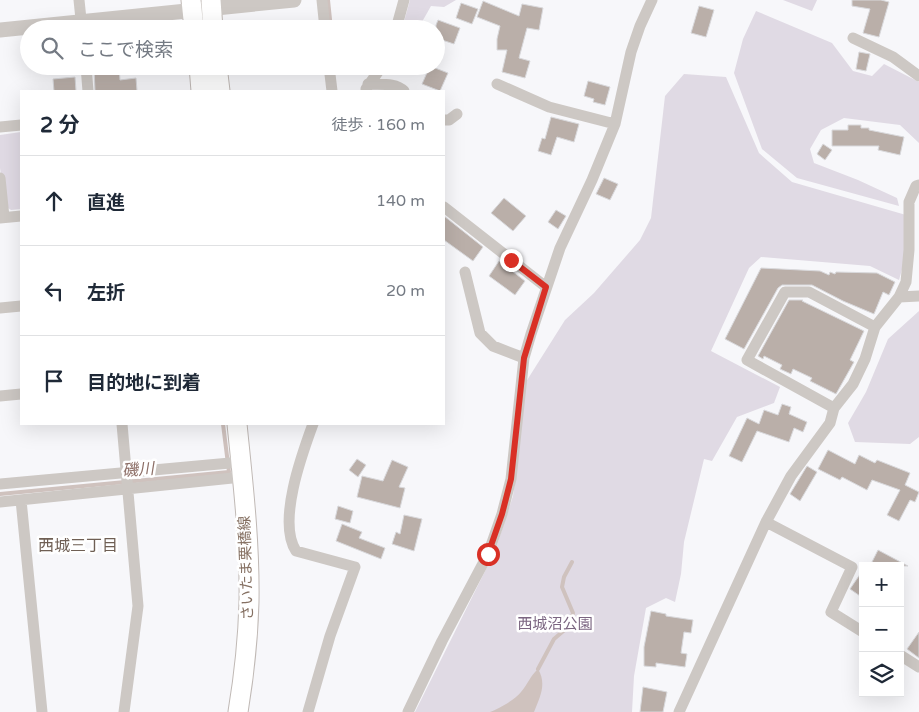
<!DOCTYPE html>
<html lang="ja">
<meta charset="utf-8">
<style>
:root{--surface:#fff;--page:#f6f6f7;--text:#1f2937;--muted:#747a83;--line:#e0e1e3}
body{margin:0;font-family:"Varela Round","Noto Sans JP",sans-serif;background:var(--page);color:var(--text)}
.controls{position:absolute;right:15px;bottom:15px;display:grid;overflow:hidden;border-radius:0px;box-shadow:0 5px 20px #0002}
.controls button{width:45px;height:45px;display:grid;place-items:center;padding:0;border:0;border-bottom:1px solid var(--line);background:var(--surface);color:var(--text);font:25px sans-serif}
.stop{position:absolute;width:15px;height:15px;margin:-11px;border:4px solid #d93025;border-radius:50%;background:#fff}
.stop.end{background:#d93025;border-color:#fff;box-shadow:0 1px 5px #0008}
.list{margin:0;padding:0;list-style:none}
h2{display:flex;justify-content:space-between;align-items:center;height:65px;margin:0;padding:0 20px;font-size:21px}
h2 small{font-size:16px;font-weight:400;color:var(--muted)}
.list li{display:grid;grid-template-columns:32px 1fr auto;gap:15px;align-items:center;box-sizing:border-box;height:90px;padding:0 20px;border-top:1px solid var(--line)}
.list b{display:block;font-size:19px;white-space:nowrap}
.list em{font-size:16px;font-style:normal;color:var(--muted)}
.icon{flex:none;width:28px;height:28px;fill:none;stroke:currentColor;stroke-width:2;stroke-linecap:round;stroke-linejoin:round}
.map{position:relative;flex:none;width:919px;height:712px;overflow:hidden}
.search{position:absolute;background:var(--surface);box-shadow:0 5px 20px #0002;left:20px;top:20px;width:425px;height:55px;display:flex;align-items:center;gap:12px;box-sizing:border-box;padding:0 18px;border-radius:28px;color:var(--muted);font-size:19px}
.panel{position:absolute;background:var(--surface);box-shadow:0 5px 20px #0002;left:20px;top:90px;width:425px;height:335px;border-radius:0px}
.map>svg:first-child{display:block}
.green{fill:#e0dae4}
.water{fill:#cfc2be}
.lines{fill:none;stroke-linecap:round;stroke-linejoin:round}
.stream{stroke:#cfc2be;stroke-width:4}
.building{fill:#baafa9;stroke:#d9d9dc}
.primary-casing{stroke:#c0b9b5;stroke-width:21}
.minor{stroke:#cdc8c4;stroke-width:11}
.tertiary{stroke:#cdc8c4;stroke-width:15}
.primary{stroke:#fff;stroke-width:19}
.route{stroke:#d93025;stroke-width:6}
.labels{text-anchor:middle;stroke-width:5;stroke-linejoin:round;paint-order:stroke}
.street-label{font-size:15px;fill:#857062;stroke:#fff}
.park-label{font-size:15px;fill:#7b6581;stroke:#fff}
.water-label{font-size:16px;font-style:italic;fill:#8d6f67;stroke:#fff}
.neighbourhood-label{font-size:16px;fill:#6f5f54;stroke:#fff}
</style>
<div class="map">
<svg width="919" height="712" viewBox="0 0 919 712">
<rect width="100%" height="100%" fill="#f7f7fa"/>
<path class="green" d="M410 0H456L444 7 431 6 418 29H402Z
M783 0H817L812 11Z
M756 11 832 43 853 71 872 76 884 64 919 82V143L900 125 844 118 821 130 810 149 814 163 858 180 897 198 899 206 797 178 762 149 734 73 743 39Z
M684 74 726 77 759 153 792 182 906 215V255L899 280 870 266 761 257 749 268 711 351 780 387 774 403 737 417 712 461 704 459 684 542 681 574 675 602 666 598 646 608 634 676 632 712H415L495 551 513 496 518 460 524 385 565 320 594 293 640 240 651 218 665 96Z
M21 132V209L11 210 5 206 0 168V135Z
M919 311V437L910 444 855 442 848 423 866 392 888 339Z"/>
<path class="water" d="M538 669C547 684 540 697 534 712H490C499 709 516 699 521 692 528 684 530 676 538 669Z"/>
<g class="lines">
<path class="stream" d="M328 0 331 29
M0 494 229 472 223 424
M538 669 554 639 568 627 571 621 573 613 562 587 564 577 572 562"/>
</g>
<path class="building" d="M852 0H881L889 2 879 37 863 33 870 9 852 6Z
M483 1 519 16 522 4 543 8 539 30 527 28 519 58 530 61 525 78 502 72 507 50H497V39L500 26 477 17Z
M461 3 478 9 472 24 456 18Z
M699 6 714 10 706 37 691 33Z
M438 20 460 28 454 44 436 38V25Z
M859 52 870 54 866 71 856 69Z
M94 66H119L120 80 136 78 137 91H95Z
M430 66 448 73 440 91 422 84Z
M75 77 76 91H54L53 79Z
M588 81 610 87 605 105 593 102 594 99 584 96Z
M551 117 579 124 574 142 557 137 551 155 538 151 542 138 545 139Z
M848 125H861V128H869V130L904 137 900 155 878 150 879 146H832V130H848Z
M823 144 832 150 825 160 817 154Z
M604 178 618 184 610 200 596 194Z
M504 198 526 216 513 231 491 213Z
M556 210 566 216 558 229 548 222Z
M444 216 483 247 473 261 444 240Z
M499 261 525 281 515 295 489 276Z
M761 268 820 271 829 275 830 272 835 274 836 272 877 273 895 282 889 295 883 292 874 314 843 301 812 285H782L778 288 744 349 725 339Z
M789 300H803L802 301 864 331 850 360 854 362 836 394 810 381 812 378 793 369 791 374 780 369 782 365 764 356 763 359 758 356Z
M782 404 791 407 789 414 807 422 803 432 794 428 789 442 757 431 742 462 729 456 747 418 759 424 764 410 778 415Z
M828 450 855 464 859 455 875 463 877 460 910 473 905 485 919 492 915 502 910 500 899 521 887 515 900 490 872 480 867 490 842 477 840 480 818 469Z
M357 459 366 465 358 477 349 470Z
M392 460 408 467 399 487 405 488 400 508 357 497 362 476 383 481Z
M807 466 817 472 800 501 790 494Z
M338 506 353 511 350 523 335 519Z
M404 515 422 519 414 551 392 544 396 532 400 534Z
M342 524 362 532 359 538 385 548 381 559 336 541Z
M878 550 908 566H870Z
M863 570V598L850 589Z
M651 611 666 614V616L693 620 691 633 684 632 681 653 687 654 685 667 656 663V667L644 666V647Z
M919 632V658L907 649Z
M643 687 667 692 663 712H640Z"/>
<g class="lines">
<g class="primary-casing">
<path id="primary" d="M191 0 194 29
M211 0 213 29
M199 66 201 91
M217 66 220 91
M237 424C243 483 250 543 249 602 248 639 244 676 238 712"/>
</g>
<path class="minor" d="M79 0 82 29
M322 0 325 29
M396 29 404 0
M853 38 893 57 919 76
M86 66 88 91
M329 66 332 91
M368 84C380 85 395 82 404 91
M497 84 549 107 615 124
M366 89 382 66
M444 120H449L457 114
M0 127 21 125
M0 178 4 217
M444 207 546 287
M0 218 21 216
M465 272 480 333 493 346 524 358
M899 297 919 296
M0 308 21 306
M0 396 21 394
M834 408 747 360 785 292H809L875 327
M122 424 138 606 124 712
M0 484 241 462
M21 500 42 712
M0 502 242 477
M766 522 852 567 831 612 863 632
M900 655 919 667
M308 712 330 636 355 567 296 551C277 522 302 454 313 424
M408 712 442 641 488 554 502 514 511 479 524 358 531 334 560 248 592 180 615 124 631 52 640 26 652 0
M679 712 766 522 791 476 830 423 834 408 853 384 865 359 875 327 899 297 906 282 909 250V202L916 186 919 185"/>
<path class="tertiary" d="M0 30 294 0"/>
<use href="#primary" class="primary"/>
</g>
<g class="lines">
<path class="route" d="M488 554 502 514 511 479 524 358 546 287 511 260"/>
</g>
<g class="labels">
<g class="street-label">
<text transform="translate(246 568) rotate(-92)" y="5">さいたま栗橋線</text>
</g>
<g class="park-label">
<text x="555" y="629">西城沼公園</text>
</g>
<g class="water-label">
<text transform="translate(138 469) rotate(-5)" y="6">磯川</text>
</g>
<g class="neighbourhood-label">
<text x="78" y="551">西城三丁目</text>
</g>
</g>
</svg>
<div class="controls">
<button>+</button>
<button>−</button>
<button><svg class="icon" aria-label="layers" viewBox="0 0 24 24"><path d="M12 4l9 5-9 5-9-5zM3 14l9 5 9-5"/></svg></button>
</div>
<div class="stop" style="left:488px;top:554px"></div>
<div class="stop end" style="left:511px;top:260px"></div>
<div class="search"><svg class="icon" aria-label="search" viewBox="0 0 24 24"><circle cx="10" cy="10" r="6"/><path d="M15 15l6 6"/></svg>ここで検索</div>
<section class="panel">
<h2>2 分<small>徒歩 · 160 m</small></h2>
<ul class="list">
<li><svg class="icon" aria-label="ahead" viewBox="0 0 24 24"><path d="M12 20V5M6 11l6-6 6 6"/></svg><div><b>直進</b></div><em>140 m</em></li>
<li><svg class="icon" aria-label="left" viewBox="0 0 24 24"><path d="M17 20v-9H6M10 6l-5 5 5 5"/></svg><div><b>左折</b></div><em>20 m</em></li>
<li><svg class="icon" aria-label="arrive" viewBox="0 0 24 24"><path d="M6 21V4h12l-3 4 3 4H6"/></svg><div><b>目的地に到着</b></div></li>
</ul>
</section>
</div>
